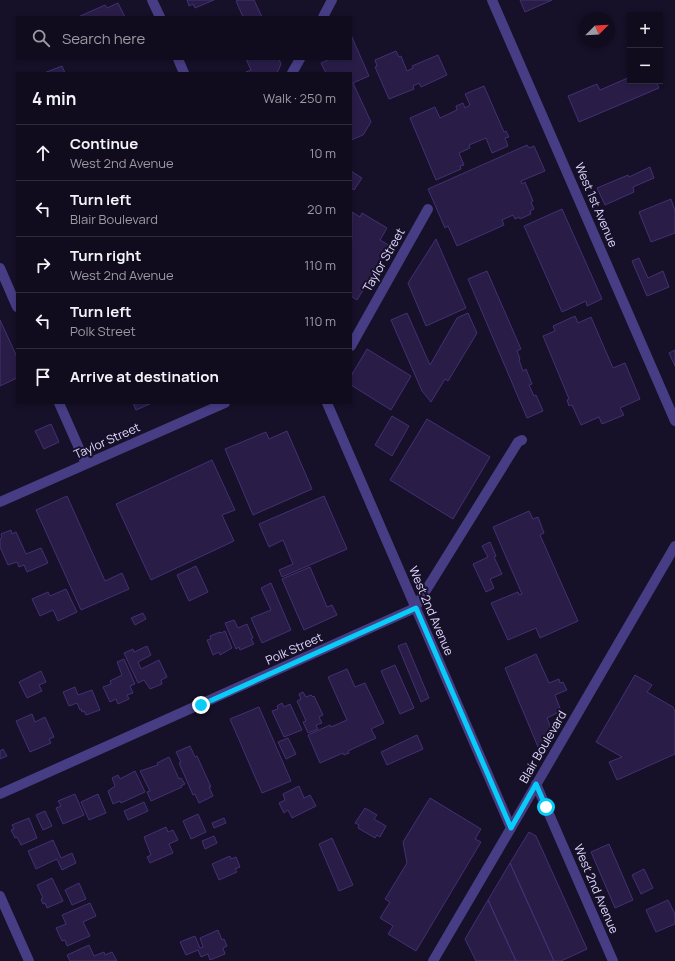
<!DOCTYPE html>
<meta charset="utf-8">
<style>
:root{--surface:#100c1e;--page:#191527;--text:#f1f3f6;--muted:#9c9ba4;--line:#302c3c}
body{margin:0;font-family:Manrope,sans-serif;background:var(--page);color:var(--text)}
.controls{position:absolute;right:12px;top:12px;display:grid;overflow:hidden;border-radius:0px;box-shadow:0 2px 6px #0003}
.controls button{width:36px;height:36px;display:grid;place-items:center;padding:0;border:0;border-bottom:1px solid var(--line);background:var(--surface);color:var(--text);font:20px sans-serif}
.compass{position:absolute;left:579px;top:12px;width:36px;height:36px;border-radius:50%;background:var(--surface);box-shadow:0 2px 6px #0003;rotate:66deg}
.stop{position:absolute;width:12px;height:12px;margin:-9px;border:3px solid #09cdf9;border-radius:50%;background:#fff}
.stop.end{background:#09cdf9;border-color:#fff;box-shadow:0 1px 4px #0008}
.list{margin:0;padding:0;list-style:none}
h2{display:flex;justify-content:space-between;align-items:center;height:52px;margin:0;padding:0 16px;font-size:17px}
h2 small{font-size:13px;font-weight:400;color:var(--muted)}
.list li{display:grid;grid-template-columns:26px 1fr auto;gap:12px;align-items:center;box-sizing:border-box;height:56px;padding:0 16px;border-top:1px solid var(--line)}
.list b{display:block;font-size:15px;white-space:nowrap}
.list p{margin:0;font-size:13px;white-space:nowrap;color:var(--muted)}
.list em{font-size:13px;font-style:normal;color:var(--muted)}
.icon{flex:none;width:22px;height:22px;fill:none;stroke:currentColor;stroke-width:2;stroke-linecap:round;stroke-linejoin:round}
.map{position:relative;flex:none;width:675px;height:961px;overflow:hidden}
.search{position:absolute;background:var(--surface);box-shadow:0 2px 6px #0003;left:16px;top:16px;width:336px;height:44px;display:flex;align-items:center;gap:10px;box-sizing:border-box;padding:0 14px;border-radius:0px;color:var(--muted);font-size:15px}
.panel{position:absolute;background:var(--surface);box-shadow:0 2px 6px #0003;left:16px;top:72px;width:336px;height:332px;border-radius:0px}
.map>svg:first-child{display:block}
.building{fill:#291d48;stroke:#433074}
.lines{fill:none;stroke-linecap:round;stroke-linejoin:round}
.minor{stroke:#463d85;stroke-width:10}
.tertiary{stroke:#463d85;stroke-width:10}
.route{stroke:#09cdf9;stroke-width:5}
.labels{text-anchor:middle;stroke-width:4;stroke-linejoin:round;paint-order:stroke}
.street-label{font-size:12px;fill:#e0d8fe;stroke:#161028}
</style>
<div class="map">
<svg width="675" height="961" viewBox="0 0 675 961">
<rect width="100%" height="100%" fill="#161028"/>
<path class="building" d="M187 0H214L195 8 193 4 189 6Z
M239 0H254L262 17H243L236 1Z
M520 0H552L525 12Z
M118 3 125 17H78L105 5 107 8Z
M351 35 369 76 353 83 371 122 363 135 351 140V73H326L321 63 330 59H351Z
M396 51 399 57 401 56 407 71 413 68 412 66 438 55 447 75 421 87 419 83 413 86 414 89 389 99 375 67 377 66 375 60Z
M246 59H279L281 64 277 73H244L251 70Z
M62 66 65 73H44Z
M630 77V81H656L659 88 579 122 568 96 597 84 600 90Z
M484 86 504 132 506 131 509 137 505 138 508 146 492 153 486 138 469 145 470 148 459 153 464 165 460 166 461 169 436 180 410 118 435 107 440 118 457 110 456 106 463 103 465 108 470 105 465 94Z
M527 145 529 148 534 146 545 171 521 181 522 184 525 182 533 201 531 202 534 209 530 211 531 214 520 219 519 217 515 219 513 215 502 220 504 225 457 246 448 226 445 228 428 189Z
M650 167 654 178 633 187 634 192 605 205 597 188 628 175 629 177Z
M351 171 362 178 354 190 351 188Z
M671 199 675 211V233L651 242 639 212Z
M562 209 602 299 587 306 586 301 562 312 524 226Z
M352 212 360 217 362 213 387 228 380 240 390 246 357 300 351 296Z
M436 239 466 308 426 326 408 283Z
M639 258 648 278 663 271 669 287 647 296 632 261Z
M487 271 521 349 517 351 520 359 519 360 523 371 526 369 532 384 529 385 534 396 536 395 543 411 527 418 468 279Z
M407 313 430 365 457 318 468 313 477 333 448 381 445 379 431 402 422 391 391 320Z
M575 316 578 323 591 317 613 368 625 363 640 399 620 408 624 415 602 424 599 417 581 425 572 405 569 406 567 400 569 399 543 336 555 331 553 326Z
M0 320 17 357V378L0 386Z
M367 349 411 376 391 410 351 385V376Z
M675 350V366L669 353Z
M133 403H152L136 410Z
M392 416 409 426 392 456 375 445Z
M427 419 490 457 453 519 390 480Z
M51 424 59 442 44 449 35 431Z
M287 431 312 489 253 515 225 449 266 432 269 439Z
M212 460 235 510 222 515 234 541 151 580 116 504Z
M67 496 105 581 122 573 129 589 81 610 36 510Z
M324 496 347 549 282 577 279 570 293 564 283 540 269 547 259 524Z
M529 511 533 519 538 517 544 533 540 535 578 621 540 638 536 628 508 640 491 603 518 592 519 595 522 594 493 527Z
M11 530 12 534 16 532 26 554 41 548 48 563 27 572 24 565 19 567 17 562 8 565 0 547V539L2 538 1 534Z
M490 542 496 556 494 557 502 574 490 579 494 588 486 592 473 564 488 557 482 546Z
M196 566 208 592 189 601 177 575Z
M310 567 327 607 332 605 337 615 304 630 282 579Z
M271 583 291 630 262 643 251 618 271 610 261 588Z
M66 589 77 612 58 621 53 610 40 616 32 599 48 592 50 596Z
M143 613 146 619 135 625 131 618Z
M234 620 238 628 247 624 253 638 251 639 254 644 240 650 239 647 236 649 225 623Z
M225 631 232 648 220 655 219 652 213 655 207 640 211 639 210 636 220 632 221 633Z
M406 643 429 698 421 702 398 646Z
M147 646 151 655 138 662 141 669 159 660 167 677 161 680 162 684 150 689 144 680 138 683 124 653 133 649 134 652Z
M536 654 549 683 559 679 560 683 563 682 567 690 555 695 561 711 547 718 551 728 538 747 505 668Z
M124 659 135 684 130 686 133 693 127 695 129 699 118 704 116 699 110 702 103 687 111 684 110 681 122 675 117 662Z
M395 665 414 708 400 714 381 671Z
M347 669 355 687 365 683 384 723 371 729 376 738 348 751 349 753 344 755 343 753 320 763 308 735 330 725 331 727 347 720 328 677Z
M41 671 46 682 39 685 42 691 27 698 19 682Z
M635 675 652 685 647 692 673 707 675 712V754L617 780 609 762 622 757 596 742Z
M75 687 78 695 92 690 100 710 86 715 84 711 82 712 81 709 80 710 77 703 69 706 63 692Z
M303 692 306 697 311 695 313 697 314 696 323 715 319 717 322 723 316 725 318 729 308 733 303 722 306 721 297 701 301 699 299 694Z
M282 703 284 707 290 704 302 730 284 737 272 711 278 709 277 706Z
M259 707 291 781 262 793 230 719Z
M32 714 35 722 45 717 54 737 49 739 51 743 30 752 16 721Z
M417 735 423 749 387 765 381 752Z
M288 738 296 754 286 759 278 742Z
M190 746 195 757 197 756 211 787H209L213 796 199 803 195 794 193 795 179 763 181 762 176 752Z
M3 749 7 756 0 759V751Z
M169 757 179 779 181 778 185 784 181 786 182 787 151 801 147 792 150 791 140 771 158 765 157 763Z
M135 771 145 792 121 803 120 801 113 804 108 791 115 786 112 778 118 775 120 779Z
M299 786 304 798 310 795 316 806 292 818 288 810 284 813 279 803 285 800 283 794Z
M75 794 84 815 63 824 56 808 61 806 58 801Z
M98 794 106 813 89 820 81 802Z
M430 798 481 829 475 839 481 842 416 951 388 934 393 926 380 918 390 902 385 899 407 863 403 842Z
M144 802 148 811 128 820 124 811Z
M365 808 377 815 374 819 386 826 380 837 377 835 375 838 358 828 359 825 355 823Z
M45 811 52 826 43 830 36 815Z
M198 814 206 832 191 839 183 821Z
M29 818 37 838 21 845 17 837 15 838 11 830 14 829 12 825Z
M224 818 226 823 214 828 212 823Z
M166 827 168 832 173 830 178 840 169 844 173 853 150 863 147 857 151 855 144 837Z
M529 832 536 836 587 949 561 961H554L510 863Z
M214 836 217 843 205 849 202 841Z
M332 838 353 885 339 891 319 844Z
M53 840 61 858 72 853 76 863 62 870 57 859 36 869 28 851Z
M609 844 633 900 615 908 591 852Z
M230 856 231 859 236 857 240 867 235 869 237 872 219 880 212 864Z
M510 863 554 961H516L488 900Z
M644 869 653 888 641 894 632 875Z
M52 878 63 901 47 908 45 903 43 904 41 899 43 898 37 885Z
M79 883 86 899 72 905 65 890Z
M488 900 516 961H476L465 939Z
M668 900 675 914V924L656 932 646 910Z
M90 903 96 916 83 922 90 936 67 946 65 940 62 941 56 928 66 924 62 915Z
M218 930 222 940 224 939 227 946 223 948 225 954 210 960 208 954 201 957 198 950 186 955 180 942 195 936 200 948 203 947 200 938Z
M89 945 94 956 104 952 105 955 112 952 117 961H70L67 955Z"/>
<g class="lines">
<path class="minor" d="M492 0 675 421
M323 17 332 0
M292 73 300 59
M0 268 17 307
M351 346 428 209
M59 403 86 464
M0 502 225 403
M415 608 518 442 522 440
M536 784 613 961
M511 828 675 546
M0 896 29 961"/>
<path class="tertiary" d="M152 0 160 17
M178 59 184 73
M327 403 511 828 433 961
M0 794 415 608"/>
</g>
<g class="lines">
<path class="route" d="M201 705 416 608 511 828 536 784 546 807"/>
</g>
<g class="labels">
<g class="street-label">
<text transform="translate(596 205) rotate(67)" y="4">West 1st Avenue</text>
<text transform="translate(384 260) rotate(-60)" y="4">Taylor Street</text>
<text transform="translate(107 441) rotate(-24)" y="4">Taylor Street</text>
<text transform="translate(431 611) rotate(67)" y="4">West 2nd Avenue</text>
<text transform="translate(294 649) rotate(-24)" y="4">Polk Street</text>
<text transform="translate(543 747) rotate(-60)" y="4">Blair Boulevard</text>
<text transform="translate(596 889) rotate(67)" y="4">West 2nd Avenue</text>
</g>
</g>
</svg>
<div class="controls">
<button>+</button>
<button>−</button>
</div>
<svg class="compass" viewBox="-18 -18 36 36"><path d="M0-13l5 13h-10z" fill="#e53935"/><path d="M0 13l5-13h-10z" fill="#9c9ba4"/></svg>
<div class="stop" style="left:546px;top:807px"></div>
<div class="stop end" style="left:201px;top:705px"></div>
<div class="search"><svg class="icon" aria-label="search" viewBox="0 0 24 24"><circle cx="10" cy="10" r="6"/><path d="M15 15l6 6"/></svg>Search here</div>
<section class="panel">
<h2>4 min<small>Walk · 250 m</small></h2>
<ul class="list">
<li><svg class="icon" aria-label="ahead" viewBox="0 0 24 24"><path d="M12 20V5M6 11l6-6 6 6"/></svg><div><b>Continue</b><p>West 2nd Avenue</p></div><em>10 m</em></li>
<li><svg class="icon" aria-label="left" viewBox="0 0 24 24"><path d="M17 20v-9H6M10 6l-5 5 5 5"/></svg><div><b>Turn left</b><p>Blair Boulevard</p></div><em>20 m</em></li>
<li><svg class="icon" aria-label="right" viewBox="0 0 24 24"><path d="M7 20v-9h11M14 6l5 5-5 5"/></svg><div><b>Turn right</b><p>West 2nd Avenue</p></div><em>110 m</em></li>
<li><svg class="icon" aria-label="left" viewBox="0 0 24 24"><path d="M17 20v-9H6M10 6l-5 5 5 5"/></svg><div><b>Turn left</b><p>Polk Street</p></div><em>110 m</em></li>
<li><svg class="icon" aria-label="arrive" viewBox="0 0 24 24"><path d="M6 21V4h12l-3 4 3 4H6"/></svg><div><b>Arrive at destination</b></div></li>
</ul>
</section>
</div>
